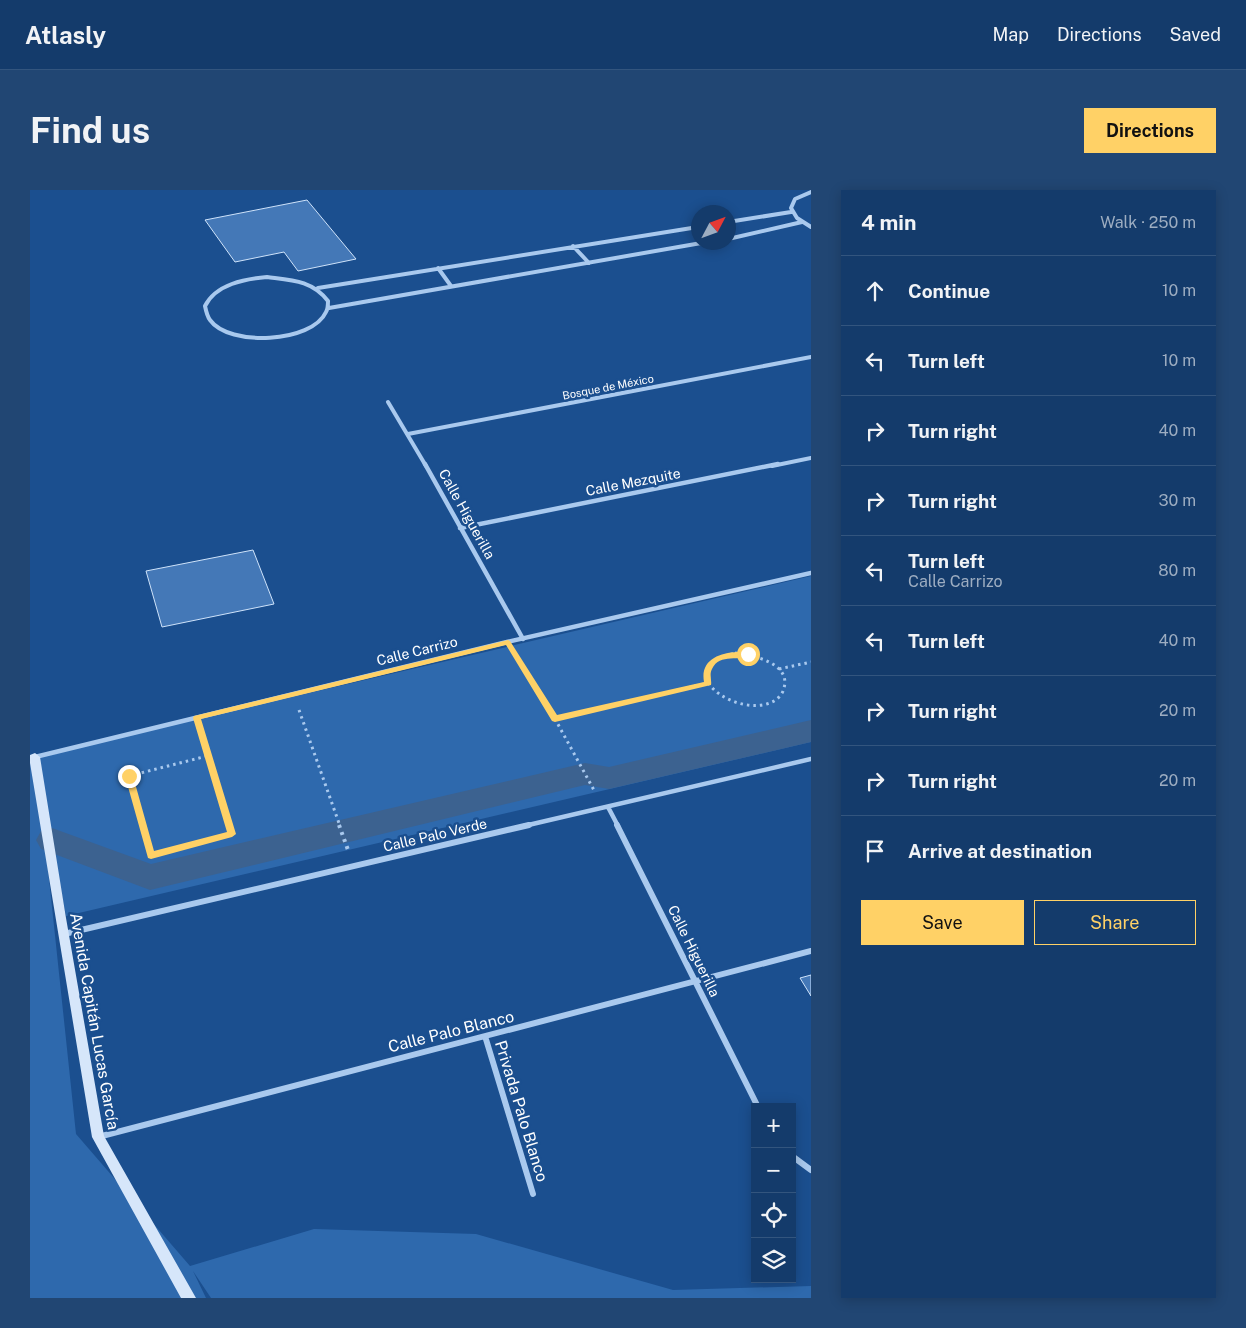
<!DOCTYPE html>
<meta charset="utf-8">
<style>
:root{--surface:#143b6b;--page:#214673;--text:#f1f3f6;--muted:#9dadc1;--line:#33557e;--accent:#ffd166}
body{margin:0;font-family:"Public Sans",sans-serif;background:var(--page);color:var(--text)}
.controls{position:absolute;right:15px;bottom:15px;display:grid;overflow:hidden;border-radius:0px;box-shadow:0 2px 12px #0003}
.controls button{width:45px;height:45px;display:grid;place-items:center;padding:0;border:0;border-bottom:1px solid var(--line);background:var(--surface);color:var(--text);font:25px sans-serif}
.compass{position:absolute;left:661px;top:15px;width:45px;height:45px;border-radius:50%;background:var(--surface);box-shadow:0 2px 12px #0003;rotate:49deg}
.stop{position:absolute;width:15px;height:15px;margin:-11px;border:4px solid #ffd166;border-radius:50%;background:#fff}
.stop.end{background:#ffd166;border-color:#fff;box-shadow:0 1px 5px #0008}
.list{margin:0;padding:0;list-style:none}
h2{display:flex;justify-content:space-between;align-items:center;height:65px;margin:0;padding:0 20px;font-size:21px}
h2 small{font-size:16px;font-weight:400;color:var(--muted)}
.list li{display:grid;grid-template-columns:32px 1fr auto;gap:15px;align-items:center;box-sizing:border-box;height:70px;padding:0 20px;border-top:1px solid var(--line)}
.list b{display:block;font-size:19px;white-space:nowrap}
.list p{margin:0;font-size:16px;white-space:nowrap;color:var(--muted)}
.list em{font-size:16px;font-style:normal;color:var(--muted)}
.actions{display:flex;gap:10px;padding:15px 20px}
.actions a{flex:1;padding:11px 0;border:1px solid var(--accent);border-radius:0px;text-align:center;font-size:18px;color:var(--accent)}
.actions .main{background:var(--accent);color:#111}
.icon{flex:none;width:28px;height:28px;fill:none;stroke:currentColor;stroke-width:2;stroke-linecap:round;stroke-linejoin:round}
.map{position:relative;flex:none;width:781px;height:1108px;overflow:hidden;border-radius:0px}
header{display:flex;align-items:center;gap:30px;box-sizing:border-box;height:70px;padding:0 25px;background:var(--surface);border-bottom:1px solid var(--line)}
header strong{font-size:24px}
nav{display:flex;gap:28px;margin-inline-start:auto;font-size:18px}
.intro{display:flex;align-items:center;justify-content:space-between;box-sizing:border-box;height:120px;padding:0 30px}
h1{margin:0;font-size:35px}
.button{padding:12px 22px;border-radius:0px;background:var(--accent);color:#111;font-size:18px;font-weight:700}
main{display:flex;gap:30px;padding:0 30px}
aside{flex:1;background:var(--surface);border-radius:0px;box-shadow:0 2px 12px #0003}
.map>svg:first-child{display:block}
.green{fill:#2e69ad}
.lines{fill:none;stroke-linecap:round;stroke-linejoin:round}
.canal{fill:#3c6290;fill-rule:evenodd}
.building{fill:#4478b7;stroke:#cfe3fa}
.path-far1{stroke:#a9c9ee;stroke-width:3;stroke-dasharray:2.5 4;stroke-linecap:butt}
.path{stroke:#a9c9ee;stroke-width:4;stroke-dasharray:3 4.5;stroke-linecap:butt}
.street-far2{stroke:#a9c9ee;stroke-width:4}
.street-far1{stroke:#a9c9ee;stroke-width:4.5}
.street{stroke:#a9c9ee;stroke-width:6}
.secondary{fill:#d6e6fa;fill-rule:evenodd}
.route{fill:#ffd166}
.labels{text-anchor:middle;stroke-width:5;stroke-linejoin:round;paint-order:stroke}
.far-street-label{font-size:11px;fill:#fff;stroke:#1b4f8f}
.street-label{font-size:14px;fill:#fff;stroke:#1b4f8f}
.near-street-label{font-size:16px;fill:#fff;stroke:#1b4f8f}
</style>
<header>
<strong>Atlasly</strong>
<nav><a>Map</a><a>Directions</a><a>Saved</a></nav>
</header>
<div class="intro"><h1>Find us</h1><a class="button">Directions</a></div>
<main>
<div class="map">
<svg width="781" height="1108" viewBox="0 0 781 1108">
<rect width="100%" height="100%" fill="#1b4f8f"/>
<path class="green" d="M781 386V552L36 726 7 575 46 944 160 1076 284 1039 446 1044 643 1100 781 1096V1108H181L163 1081 176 1108H0V568Z"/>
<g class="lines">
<path class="canal" d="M781 530V552L579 599 555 595 120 700 11 659 6 650 11 641 22 638 121 674 555 573 579 577Z"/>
</g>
<path class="building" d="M277 10 326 69 268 81 254 62 205 72 175 30Z
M223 360 244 414 132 437 116 381Z
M781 785V806L770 788Z"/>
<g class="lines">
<path class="path-far1" d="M705 463C723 465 761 473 754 498 753 504 747 510 742 512 710 527 652 490 687 469 692 466 699 465 705 463Z
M487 468 512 505 565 602
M749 479 781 472
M269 520 310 636
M525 529 678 493
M171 543 200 636
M113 636 99 586 177 566"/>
<path class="path" d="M113 635 121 665 202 644 199 635
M309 635 318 660"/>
<path class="street-far2" d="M781 2 765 9 761 18 767 28 781 37
M698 32 761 22
M698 49 772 32
M543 56 559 73
M408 78 421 96
M237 87C261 90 282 90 298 111 298 114 298 119 296 122 282 153 199 157 180 130 177 126 176 121 175 116 186 94 215 89 237 87Z
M288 98 668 37
M299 118 677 52
M358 212 396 276
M378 244 781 167
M742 276 781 268"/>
<path class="street-far1" d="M395 274 493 449
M430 338 748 274
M5 567 477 452 781 383
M578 617 588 636
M494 636 781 569"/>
<path class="street" d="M587 635 728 917
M34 744 499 635
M455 846 503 1004
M68 947 781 761
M762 966 781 980"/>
<path class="secondary" d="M5 563 10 567 36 728 74 946 166 1108H151L62 947 0 573V565Z"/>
</g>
<path class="route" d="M478 450 480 451 527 525 674 492C670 470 689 463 707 462 712 462 717 461 722 464 710 473 690 462 682 479 679 485 682 490 681 495L525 532 522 531 476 455 171 529 206 644 202 647 121 669 118 668 95 586 96 583H102L103 586 124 661 197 642 163 528 164 526Z"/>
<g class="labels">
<g class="far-street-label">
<text transform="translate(578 197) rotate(-11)" y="4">Bosque de México</text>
</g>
<g class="street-label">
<text transform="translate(603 292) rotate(-11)" y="5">Calle Mezquite</text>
<text transform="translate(437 324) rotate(61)" y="5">Calle Higuerilla</text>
<text transform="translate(387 461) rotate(-14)" y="5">Calle Carrizo</text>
<text transform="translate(405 645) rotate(-13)" y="5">Calle Palo Verde</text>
<text transform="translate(664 761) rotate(64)" y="5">Calle Higuerilla</text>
</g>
<g class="near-street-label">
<text transform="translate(65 831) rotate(80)" y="6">Avenida Capitán Lucas García</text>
<text transform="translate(421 841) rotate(-14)" y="6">Calle Palo Blanco</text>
<text transform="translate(492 921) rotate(73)" y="6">Privada Palo Blanco</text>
</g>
</g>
</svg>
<div class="controls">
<button>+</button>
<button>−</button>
<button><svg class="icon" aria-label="locate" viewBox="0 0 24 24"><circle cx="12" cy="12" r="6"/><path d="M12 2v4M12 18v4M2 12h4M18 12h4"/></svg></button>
<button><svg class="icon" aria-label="layers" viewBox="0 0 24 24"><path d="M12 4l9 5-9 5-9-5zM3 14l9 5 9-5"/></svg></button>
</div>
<svg class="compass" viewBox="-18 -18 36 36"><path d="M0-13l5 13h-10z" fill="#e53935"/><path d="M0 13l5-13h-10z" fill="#9dadc1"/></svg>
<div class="stop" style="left:718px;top:464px"></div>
<div class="stop end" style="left:99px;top:586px"></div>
</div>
<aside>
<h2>4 min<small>Walk · 250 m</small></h2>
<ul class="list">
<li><svg class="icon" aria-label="ahead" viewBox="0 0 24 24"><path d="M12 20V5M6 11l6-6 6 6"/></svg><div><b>Continue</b></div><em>10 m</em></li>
<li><svg class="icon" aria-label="left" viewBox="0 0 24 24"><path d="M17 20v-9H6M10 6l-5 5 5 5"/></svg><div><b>Turn left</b></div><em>10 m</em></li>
<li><svg class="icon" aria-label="right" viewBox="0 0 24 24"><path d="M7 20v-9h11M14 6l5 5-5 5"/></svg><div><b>Turn right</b></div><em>40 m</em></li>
<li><svg class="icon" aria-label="right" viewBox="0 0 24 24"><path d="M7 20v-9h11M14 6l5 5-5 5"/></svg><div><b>Turn right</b></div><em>30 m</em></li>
<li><svg class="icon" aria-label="left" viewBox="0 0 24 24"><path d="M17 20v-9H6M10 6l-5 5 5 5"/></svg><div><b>Turn left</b><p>Calle Carrizo</p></div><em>80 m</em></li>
<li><svg class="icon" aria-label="left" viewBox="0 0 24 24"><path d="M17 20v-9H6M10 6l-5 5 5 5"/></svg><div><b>Turn left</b></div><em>40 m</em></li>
<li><svg class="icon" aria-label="right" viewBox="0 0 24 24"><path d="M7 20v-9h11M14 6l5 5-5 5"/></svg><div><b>Turn right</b></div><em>20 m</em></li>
<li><svg class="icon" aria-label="right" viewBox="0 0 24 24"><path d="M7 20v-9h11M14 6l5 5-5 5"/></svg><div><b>Turn right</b></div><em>20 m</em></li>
<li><svg class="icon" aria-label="arrive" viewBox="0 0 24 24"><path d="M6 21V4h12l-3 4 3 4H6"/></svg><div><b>Arrive at destination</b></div></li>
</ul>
<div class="actions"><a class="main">Save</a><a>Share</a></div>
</aside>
</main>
